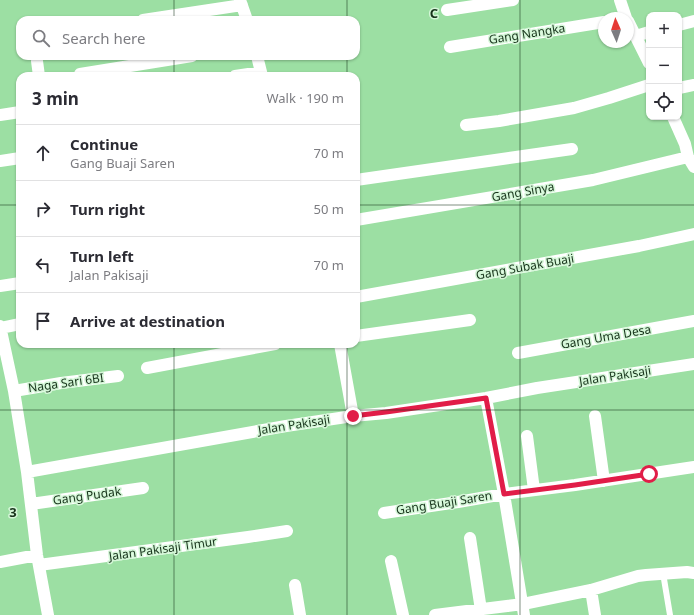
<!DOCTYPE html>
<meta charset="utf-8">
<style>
:root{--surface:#fff;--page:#f7f7f7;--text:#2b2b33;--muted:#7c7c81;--line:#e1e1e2}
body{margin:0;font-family:"Noto Sans",sans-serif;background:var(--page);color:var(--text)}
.controls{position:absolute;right:12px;top:12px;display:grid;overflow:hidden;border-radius:8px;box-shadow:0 1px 3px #0004}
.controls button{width:36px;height:36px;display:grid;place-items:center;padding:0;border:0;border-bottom:1px solid var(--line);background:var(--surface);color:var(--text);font:20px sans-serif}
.compass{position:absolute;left:598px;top:12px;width:36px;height:36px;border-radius:50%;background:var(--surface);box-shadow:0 1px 3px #0004;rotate:357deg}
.stop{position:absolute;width:12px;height:12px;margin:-9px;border:3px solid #e11d48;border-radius:50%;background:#fff}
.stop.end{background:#e11d48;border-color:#fff;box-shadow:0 1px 4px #0008}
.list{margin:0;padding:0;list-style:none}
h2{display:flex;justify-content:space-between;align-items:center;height:52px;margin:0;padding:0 16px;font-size:17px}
h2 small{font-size:13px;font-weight:400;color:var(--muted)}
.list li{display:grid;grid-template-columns:26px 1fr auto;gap:12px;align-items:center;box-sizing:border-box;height:56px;padding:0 16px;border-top:1px solid var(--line)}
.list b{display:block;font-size:15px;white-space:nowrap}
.list p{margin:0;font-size:13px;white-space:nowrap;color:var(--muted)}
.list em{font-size:13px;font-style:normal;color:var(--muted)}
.icon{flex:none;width:22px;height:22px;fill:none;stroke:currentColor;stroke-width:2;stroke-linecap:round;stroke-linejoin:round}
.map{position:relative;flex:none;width:694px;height:615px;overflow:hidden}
.search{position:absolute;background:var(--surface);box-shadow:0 1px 3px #0004;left:16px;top:16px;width:344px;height:44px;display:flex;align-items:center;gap:10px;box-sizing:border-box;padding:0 14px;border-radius:12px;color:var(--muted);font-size:15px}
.panel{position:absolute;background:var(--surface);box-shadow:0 1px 3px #0004;left:16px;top:72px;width:344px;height:276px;border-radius:12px}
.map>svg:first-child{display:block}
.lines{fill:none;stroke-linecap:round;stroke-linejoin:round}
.service{stroke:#fff;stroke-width:6}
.minor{stroke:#fff;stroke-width:12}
.route{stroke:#e11d48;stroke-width:5}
.grid{fill:none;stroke:#17331b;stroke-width:1;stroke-opacity:0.55}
.labels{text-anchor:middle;stroke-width:3;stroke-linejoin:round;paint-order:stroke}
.street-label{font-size:12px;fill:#17331b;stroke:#d5f7d8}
.grid-label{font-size:13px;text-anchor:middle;font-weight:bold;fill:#17331b;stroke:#d5f7d8;stroke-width:3;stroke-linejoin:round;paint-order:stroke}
</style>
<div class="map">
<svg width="694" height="615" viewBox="0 0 694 615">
<rect width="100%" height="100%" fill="#9cdfa3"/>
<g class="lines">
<path class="service" d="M663 573 670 615"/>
<path class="minor" d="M240 0 247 20
M620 0 626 18
M447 10 513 0
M143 20 242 5
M628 21 649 63
M679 25 694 21
M636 36 649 32
M450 47 604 22
M257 56 262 76
M37 61 39 76
M80 74 192 56
M235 76 261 72
M679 88 694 85
M0 115 20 112
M673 117 685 144 688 157 694 167
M466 125 499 121 574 108 609 98 649 85
M0 161 20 158
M356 180 572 149
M356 220 593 180 688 157
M0 286 20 283
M356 297 639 246 694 234
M0 326 14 391 27 472
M0 328 20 324
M356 336 470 320
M340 344 353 416
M518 353 694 321
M147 368 275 344
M14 391 61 383 118 376
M486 398 504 494 524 615
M595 416 604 481
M527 436 534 490
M31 504 143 488
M384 513 458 502 504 494 575 485 694 467
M470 538 481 610
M391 561 403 615
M0 562 37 555
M39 565 248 537 287 531
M295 585 300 615
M591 590 595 615
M48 615 37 555 27 472 286 426 353 416 386 413 486 398 537 388 694 364
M435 615 523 604 591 590 638 576 646 575 687 572 694 573"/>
</g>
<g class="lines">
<path class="route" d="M353 416 386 412 486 398 504 494 575 485 649 474"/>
</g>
<path class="grid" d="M174 0V20M347 0V20M520 0V615M174 56V76M347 56V76M0 205H20M356 205H694M174 344V615M347 344V615M0 410H694"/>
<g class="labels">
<g class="street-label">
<text transform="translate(527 34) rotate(-9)" y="4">Gang Nangka</text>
<text transform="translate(523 192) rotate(-10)" y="4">Gang Sinya</text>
<text transform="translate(525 267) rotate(-10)" y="4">Gang Subak Buaji</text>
<text transform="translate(606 337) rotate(-10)" y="4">Gang Uma Desa</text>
<text transform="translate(615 376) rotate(-9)" y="4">Jalan Pakisaji</text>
<text transform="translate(66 383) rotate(-8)" y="4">Naga Sari 6BI</text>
<text transform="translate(294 425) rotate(-9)" y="4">Jalan Pakisaji</text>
<text transform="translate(87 496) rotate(-8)" y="4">Gang Pudak</text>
<text transform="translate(444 503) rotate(-9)" y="4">Gang Buaji Saren</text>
<text transform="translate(163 549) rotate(-8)" y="4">Jalan Pakisaji Timur</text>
</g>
</g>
<g class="grid-label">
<text x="434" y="18">C</text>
<text x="13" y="517">3</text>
</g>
</svg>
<div class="controls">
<button>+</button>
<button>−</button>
<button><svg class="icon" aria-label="locate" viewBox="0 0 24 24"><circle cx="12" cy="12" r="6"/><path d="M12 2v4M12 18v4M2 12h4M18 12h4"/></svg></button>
</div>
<svg class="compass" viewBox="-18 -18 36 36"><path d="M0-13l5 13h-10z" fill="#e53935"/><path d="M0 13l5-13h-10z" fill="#7c7c81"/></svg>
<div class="stop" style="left:649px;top:474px"></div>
<div class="stop end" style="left:353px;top:416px"></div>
<div class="search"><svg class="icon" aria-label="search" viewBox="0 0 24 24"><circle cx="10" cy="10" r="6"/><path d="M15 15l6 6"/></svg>Search here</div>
<section class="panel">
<h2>3 min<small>Walk · 190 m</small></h2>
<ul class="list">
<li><svg class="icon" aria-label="ahead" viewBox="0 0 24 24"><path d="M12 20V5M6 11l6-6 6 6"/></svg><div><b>Continue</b><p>Gang Buaji Saren</p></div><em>70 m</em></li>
<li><svg class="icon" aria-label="right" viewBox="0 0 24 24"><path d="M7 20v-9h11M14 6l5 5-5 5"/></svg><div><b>Turn right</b></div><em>50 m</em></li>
<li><svg class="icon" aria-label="left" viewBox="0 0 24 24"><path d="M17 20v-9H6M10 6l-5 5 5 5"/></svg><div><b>Turn left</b><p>Jalan Pakisaji</p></div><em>70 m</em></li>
<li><svg class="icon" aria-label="arrive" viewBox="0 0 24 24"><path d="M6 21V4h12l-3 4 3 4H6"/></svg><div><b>Arrive at destination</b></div></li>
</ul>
</section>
</div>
